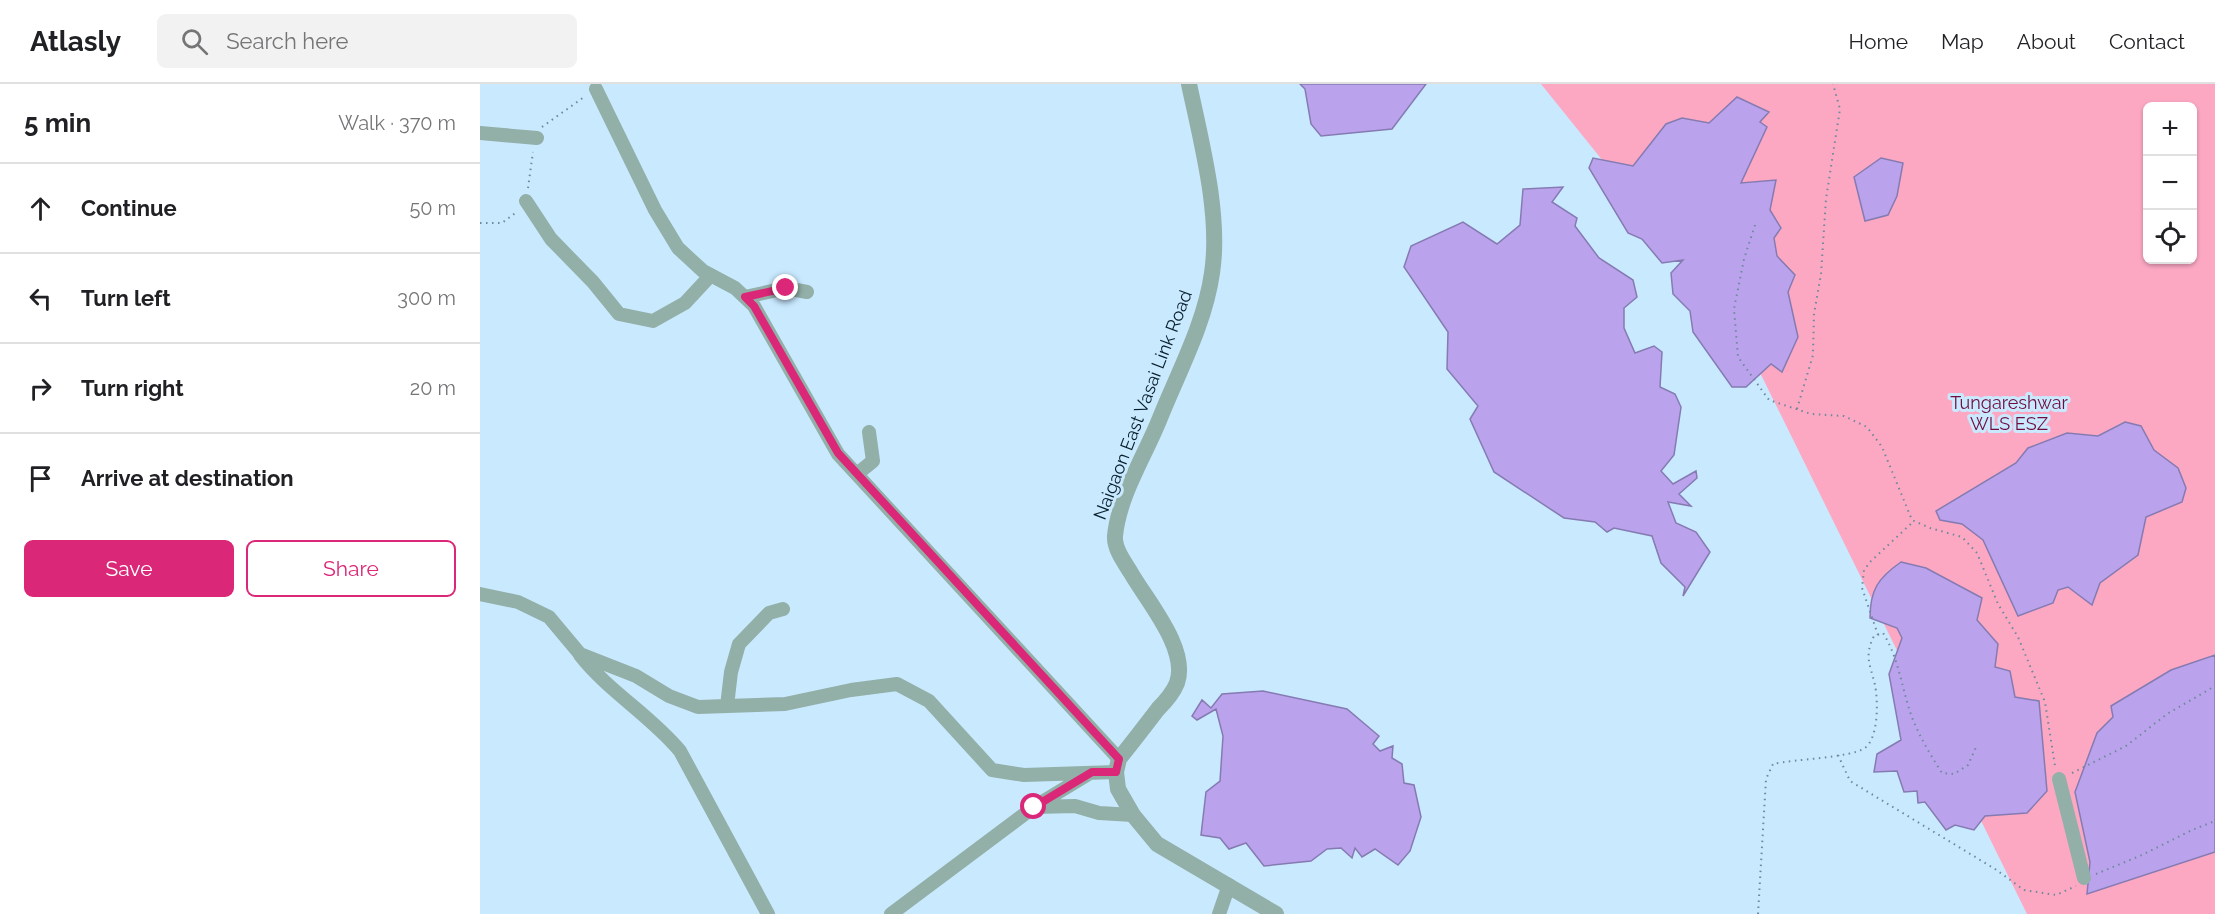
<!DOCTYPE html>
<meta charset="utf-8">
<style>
:root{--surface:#fff;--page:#f2f2f2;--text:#202124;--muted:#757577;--line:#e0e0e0;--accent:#db2777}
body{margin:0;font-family:Raleway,sans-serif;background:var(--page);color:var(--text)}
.controls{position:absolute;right:18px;top:18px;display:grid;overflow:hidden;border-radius:9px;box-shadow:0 2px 4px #0004}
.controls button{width:54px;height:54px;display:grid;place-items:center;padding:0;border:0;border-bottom:2px solid var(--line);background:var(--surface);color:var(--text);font:30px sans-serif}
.stop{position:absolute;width:18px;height:18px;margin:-14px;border:4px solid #db2777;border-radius:50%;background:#fff}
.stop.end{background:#db2777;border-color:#fff;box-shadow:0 2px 6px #0008}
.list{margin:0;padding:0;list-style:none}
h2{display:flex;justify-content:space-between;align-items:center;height:78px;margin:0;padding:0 24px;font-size:26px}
h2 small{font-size:20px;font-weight:400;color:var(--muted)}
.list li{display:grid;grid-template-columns:39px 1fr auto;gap:18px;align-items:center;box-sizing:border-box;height:90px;padding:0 24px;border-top:2px solid var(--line)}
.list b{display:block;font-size:22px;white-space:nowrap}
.list em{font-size:20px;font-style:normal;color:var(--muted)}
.actions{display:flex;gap:12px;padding:18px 24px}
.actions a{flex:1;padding:14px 0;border:2px solid var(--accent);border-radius:9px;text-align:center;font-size:21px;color:var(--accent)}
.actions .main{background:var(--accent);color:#fff}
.icon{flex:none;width:33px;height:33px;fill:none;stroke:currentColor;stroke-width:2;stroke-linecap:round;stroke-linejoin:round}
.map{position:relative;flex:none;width:1735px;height:830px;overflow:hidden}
header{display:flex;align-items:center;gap:36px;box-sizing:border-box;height:84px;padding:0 30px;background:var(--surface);border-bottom:2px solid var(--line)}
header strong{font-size:28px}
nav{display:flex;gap:33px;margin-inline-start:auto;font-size:21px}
.search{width:420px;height:54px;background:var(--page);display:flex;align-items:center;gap:15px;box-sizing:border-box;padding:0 21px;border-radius:9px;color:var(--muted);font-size:22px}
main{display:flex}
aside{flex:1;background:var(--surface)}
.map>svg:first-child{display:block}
.green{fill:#fca8c3;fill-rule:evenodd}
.water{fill:#baa3ec;stroke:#857bb2;stroke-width:1.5}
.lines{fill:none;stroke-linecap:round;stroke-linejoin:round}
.path{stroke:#6e899b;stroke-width:2;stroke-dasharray:1.5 4.5;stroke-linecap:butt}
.minor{stroke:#92afa8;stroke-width:14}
.tertiary{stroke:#92afa8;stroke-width:16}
.route{stroke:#db2777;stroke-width:8}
.labels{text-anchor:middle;stroke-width:6;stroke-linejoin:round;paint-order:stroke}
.park-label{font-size:18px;fill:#710d3d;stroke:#c9e9ff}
.street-label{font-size:18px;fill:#081e2b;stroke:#c9e9ff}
</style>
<header>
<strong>Atlasly</strong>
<div class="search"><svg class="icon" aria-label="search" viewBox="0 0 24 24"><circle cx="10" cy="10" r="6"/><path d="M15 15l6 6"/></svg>Search here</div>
<nav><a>Home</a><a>Map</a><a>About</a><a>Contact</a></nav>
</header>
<main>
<aside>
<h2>5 min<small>Walk · 370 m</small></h2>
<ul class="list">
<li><svg class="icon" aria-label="ahead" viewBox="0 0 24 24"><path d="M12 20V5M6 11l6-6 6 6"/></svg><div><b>Continue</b></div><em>50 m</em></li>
<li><svg class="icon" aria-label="left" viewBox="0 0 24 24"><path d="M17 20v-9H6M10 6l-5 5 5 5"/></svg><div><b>Turn left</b></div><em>300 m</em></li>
<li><svg class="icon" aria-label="right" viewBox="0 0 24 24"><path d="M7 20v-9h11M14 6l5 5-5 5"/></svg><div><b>Turn right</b></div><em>20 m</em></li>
<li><svg class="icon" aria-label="arrive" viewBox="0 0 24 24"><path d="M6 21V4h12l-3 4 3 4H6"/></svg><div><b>Arrive at destination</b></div></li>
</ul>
<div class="actions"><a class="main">Save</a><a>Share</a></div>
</aside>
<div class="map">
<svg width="1735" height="830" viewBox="0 0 1735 830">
<rect width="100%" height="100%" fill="#c9e9ff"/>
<path class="green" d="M1061 0H1735V830H1547L1259 246ZM1668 22H1712V176H1668Z"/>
<path class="water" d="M820 0H946L912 45 841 52 831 40 825 5Z
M1257 13 1289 28 1280 38 1287 43 1261 99 1296 96 1290 126 1301 144 1294 154 1297 172 1315 191 1308 208 1318 253 1302 288 1291 280 1266 303H1252L1213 248 1210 227 1193 210 1191 189 1203 176 1182 179 1162 155 1148 149 1109 84 1113 74 1153 82 1186 40 1202 34 1229 39Z
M1401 74 1423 79 1417 112 1408 131 1385 137 1374 93Z
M1083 103 1072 118 1097 134 1095 142 1119 174 1153 196 1157 213 1144 224V244L1155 269 1174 262 1182 268 1180 303 1195 310 1201 323 1194 371 1181 387 1193 400 1216 387 1217 394 1199 410 1211 422 1188 418 1196 439 1216 448 1230 468 1203 512 1205 503 1181 479 1172 452 1134 444 1127 448 1115 438 1084 434 1014 388 990 335 998 322 967 285 968 248 924 183 931 162 983 138 1017 160 1040 141 1043 105Z
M1645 338 1661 342 1674 366 1698 384 1706 404 1702 418 1666 433 1658 471 1620 499 1612 521 1588 503 1578 506 1573 519 1538 532 1503 456 1482 440 1460 436 1456 427 1536 379 1548 364 1587 349 1618 352Z
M1421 478 1446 484 1502 514 1497 536 1518 560 1515 583 1530 587 1535 613 1559 617 1567 707 1547 729 1505 732 1494 746 1475 741 1466 746 1445 718 1438 719 1437 707 1424 708 1417 687 1394 688 1397 670 1421 656 1409 590 1422 554 1417 544 1390 534C1390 506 1398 494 1421 478Z
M1735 571V768L1607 810 1610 778 1595 708 1617 649 1633 633 1631 622 1691 586Z
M783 607 867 625 899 652 893 660 900 667 913 662 912 674 922 680 924 699 934 701 941 733 930 767 918 781 895 765 882 773 875 764 872 774 861 764 847 765 831 777 784 782 766 759 749 765 740 754 721 751 726 708 740 697 743 652 736 625 717 636 712 632 722 616 731 624 742 610Z"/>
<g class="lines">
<path class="path" d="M62 43 104 13
M48 104 53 68
M0 139H22L38 127
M1275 141 1264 175 1254 225 1258 273 1289 316 1331 330 1364 332 1387 343 1402 363 1432 436 1450 444 1482 453 1497 469 1518 520 1538 553 1565 618 1575 682
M1317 325 1333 271 1334 230 1341 190 1346 115 1360 25 1353 0
M1398 551 1382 504 1384 486 1391 477 1434 437
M1358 671 1370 697 1515 785 1544 806 1576 811 1596 802
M1592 689 1646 662 1687 630 1735 602
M1616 790 1662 771 1712 746 1735 737
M1278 830 1286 695 1293 680C1314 675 1370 674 1385 664 1399 653 1398 616 1395 601 1390 580 1384 572 1394 552L1403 549C1420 576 1422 608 1433 636 1441 655 1451 672 1462 689L1474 690 1488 681 1497 661"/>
<path class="minor" d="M116 5 175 126 198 164 223 187 255 204 274 222 358 370 639 675
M0 49 57 54
M46 117 71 155 113 198 139 230 173 237 205 219 231 191
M265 213 306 204 327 208
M377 390 393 377 389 348
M0 510 38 518 69 533 100 570 156 592 189 612 218 623 305 620 371 606 417 600 449 617 512 686 544 691 636 688
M100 571C129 608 170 631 200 667L288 830
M247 622 251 588 259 560 289 529 303 525
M1579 695 1604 794
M556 723 595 722 619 729 653 731
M411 830 554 723 610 689
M739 830 749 801"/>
<path class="tertiary" d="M709 0C721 57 741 131 732 189 725 239 699 287 680 334 665 372 639 411 635 452 634 465 645 479 651 489 667 517 709 565 697 599 693 609 685 618 678 625 665 642 652 659 639 675L636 688 638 705 653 731 677 760 796 830"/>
</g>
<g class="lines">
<path class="route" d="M306 204 265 213 274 222 358 369 639 675 636 688H612L554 723"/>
</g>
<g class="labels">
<g class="park-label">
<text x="1529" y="325">Tungareshwar<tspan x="1529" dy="21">WLS ESZ</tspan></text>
</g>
<g class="street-label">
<text transform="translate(663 321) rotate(-69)" y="6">Naigaon East Vasai Link Road</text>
</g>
</g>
</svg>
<div class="controls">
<button>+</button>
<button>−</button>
<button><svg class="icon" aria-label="locate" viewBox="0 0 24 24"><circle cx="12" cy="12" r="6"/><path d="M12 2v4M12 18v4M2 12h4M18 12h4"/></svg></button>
</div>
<div class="stop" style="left:554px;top:723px"></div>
<div class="stop end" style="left:306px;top:204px"></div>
</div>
</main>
